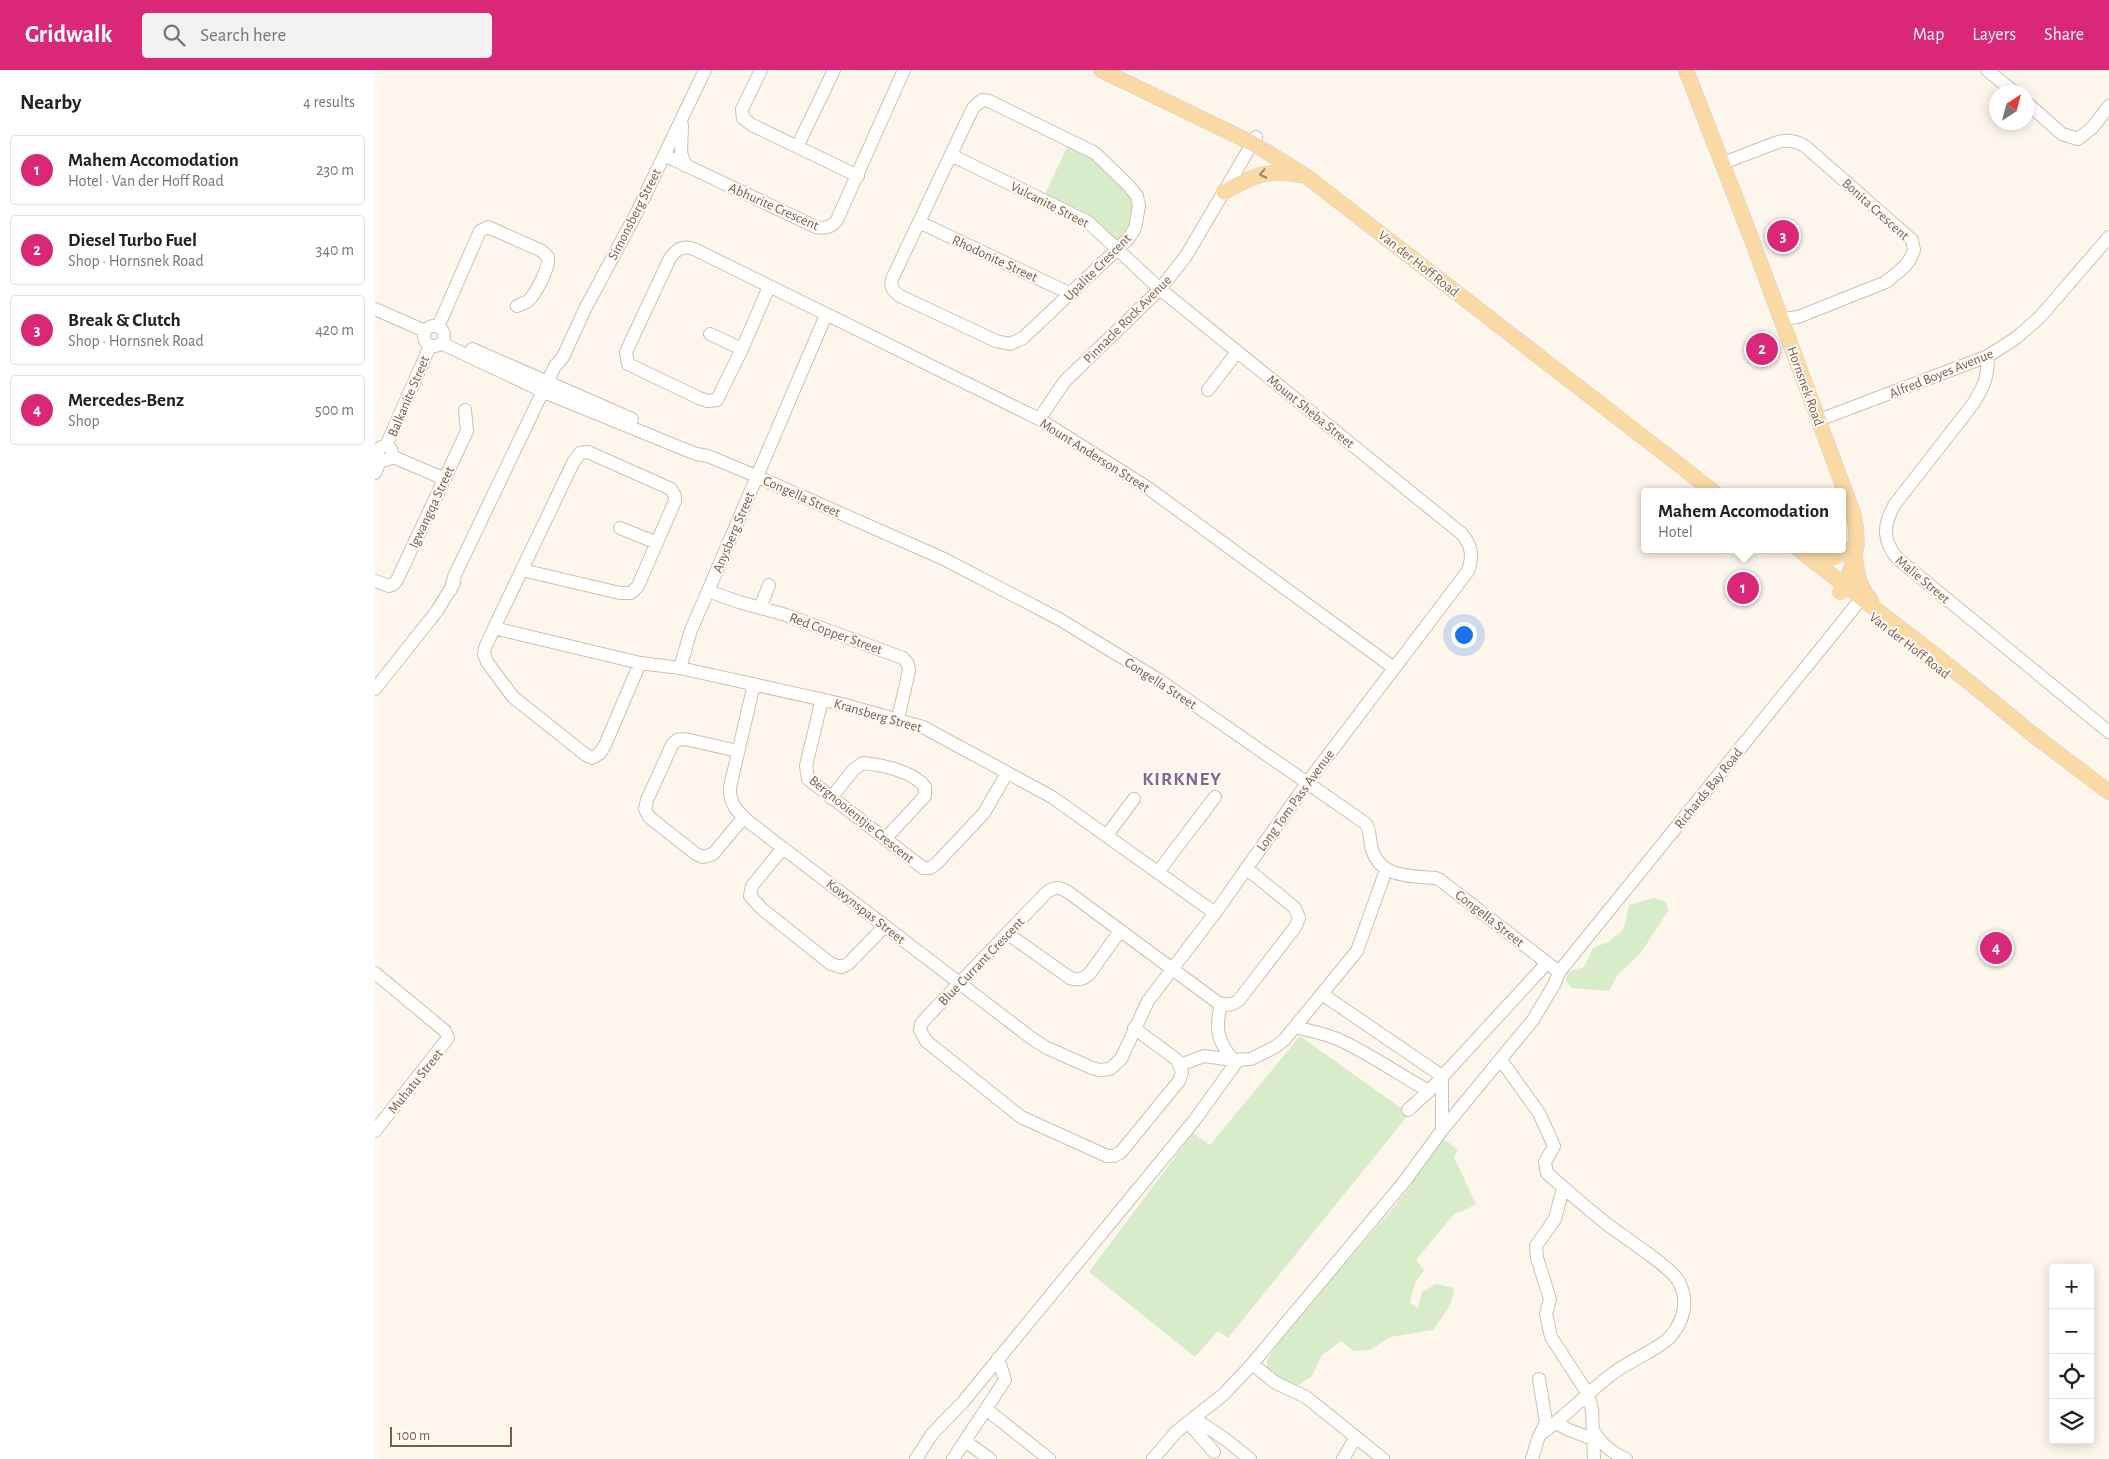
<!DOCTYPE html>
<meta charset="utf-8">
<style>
:root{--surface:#fff;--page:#f2f2f2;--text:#222;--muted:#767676;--line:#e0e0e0;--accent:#db2777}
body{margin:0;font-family:"Alegreya Sans",sans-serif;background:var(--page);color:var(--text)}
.controls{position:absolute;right:15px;bottom:15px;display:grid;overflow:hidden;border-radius:5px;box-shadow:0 2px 12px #0003}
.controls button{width:45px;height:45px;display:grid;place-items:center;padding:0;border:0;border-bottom:1px solid var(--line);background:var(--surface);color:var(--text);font:25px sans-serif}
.compass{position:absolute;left:1614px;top:15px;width:45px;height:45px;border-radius:50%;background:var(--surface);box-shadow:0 2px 12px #0003;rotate:36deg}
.scale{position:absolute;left:15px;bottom:12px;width:122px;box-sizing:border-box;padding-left:5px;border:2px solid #7a5c4d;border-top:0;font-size:14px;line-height:18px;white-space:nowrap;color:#7a5c4d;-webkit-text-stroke:4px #fffaf3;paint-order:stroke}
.you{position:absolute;left:1088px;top:564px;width:18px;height:18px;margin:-12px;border:4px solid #fff;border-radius:50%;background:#1a73e8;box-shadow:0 0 0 8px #1a73e833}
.badge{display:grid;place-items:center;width:32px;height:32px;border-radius:50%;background:var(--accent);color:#fff;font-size:16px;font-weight:700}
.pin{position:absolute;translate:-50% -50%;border:2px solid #fff;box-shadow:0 1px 5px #0006}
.popup{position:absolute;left:1266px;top:418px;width:205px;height:65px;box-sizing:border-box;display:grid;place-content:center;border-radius:5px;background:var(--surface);filter:drop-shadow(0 1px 4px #0005);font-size:16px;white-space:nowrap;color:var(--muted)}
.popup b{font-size:19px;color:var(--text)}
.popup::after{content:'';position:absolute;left:50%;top:100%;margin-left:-10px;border:10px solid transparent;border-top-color:var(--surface)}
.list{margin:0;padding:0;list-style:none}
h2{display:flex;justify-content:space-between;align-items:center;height:65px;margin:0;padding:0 20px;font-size:21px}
h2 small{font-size:16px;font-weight:400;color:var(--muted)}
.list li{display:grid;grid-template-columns:32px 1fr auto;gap:15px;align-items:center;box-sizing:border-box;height:70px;margin:0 10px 10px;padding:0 10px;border:1px solid var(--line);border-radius:5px}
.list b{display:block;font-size:19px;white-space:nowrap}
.list p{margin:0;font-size:16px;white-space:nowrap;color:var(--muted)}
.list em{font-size:16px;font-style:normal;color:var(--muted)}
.icon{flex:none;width:28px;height:28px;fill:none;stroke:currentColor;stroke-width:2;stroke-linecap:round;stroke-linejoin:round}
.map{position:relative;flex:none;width:1734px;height:1389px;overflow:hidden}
header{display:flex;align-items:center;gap:30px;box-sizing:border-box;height:70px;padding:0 25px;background:var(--accent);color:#fff}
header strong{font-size:24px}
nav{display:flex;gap:28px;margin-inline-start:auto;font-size:18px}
.search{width:350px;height:45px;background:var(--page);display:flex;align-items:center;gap:12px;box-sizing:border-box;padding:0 18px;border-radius:5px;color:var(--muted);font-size:19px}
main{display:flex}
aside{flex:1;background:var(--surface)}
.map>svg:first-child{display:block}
.green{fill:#d8ecc9}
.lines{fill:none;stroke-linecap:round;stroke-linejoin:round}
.minor-casing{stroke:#d1beb0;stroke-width:14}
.major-casing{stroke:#dad1cd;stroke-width:16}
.minor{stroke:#fff;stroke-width:12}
.major{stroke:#fbd9a5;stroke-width:15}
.oneway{stroke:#a18267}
.labels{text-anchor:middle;stroke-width:4;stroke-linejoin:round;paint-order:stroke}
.street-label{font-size:14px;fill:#7a5c4d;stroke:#fffaf3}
.district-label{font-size:19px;font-weight:bold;letter-spacing:1px;fill:#846695;stroke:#fffaf3}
</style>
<header>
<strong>Gridwalk</strong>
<div class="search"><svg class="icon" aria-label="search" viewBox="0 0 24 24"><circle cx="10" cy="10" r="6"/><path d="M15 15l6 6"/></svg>Search here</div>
<nav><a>Map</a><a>Layers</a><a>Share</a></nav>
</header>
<main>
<aside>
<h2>Nearby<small>4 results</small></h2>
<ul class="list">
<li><span class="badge">1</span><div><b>Mahem Accomodation</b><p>Hotel · Van der Hoff Road</p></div><em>230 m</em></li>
<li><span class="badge">2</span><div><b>Diesel Turbo Fuel</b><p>Shop · Hornsnek Road</p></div><em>340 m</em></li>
<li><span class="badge">3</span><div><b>Break &amp; Clutch</b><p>Shop · Hornsnek Road</p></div><em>420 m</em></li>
<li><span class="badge">4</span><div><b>Mercedes-Benz</b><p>Shop</p></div><em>500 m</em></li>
</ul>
</aside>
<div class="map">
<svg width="1734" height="1389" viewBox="0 0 1734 1389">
<rect width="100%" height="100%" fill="#fdf6ec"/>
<path class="green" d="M694 73 722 89 761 132 759 151 745 170 739 168 713 144 670 124Z
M1279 828 1291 832 1293 841 1265 884 1243 904 1234 921 1197 918 1191 911 1192 902 1209 897 1218 878 1233 872 1247 861 1251 851 1254 835Z
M925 966 1034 1044 853 1268 843 1261 820 1287 714 1202 818 1063 835 1075Z
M1069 1069 1083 1080 1079 1087 1101 1134 1092 1139 1079 1144 1041 1190 1049 1200 1040 1213 1035 1233 1043 1238 1047 1222 1061 1214 1079 1218C1078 1235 1068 1246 1058 1260L1015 1267 995 1280 979 1281 966 1271 947 1285 937 1306 924 1315H915L892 1299V1290L911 1261 1015 1142 1034 1118 1047 1096Z"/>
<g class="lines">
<g class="minor-casing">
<path id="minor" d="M386 0 367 39 368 48 377 55 483 106
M1612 0 1639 22
M607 30 614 31 712 79 720 83 753 115 762 126 764 136 760 158 754 168 648 268 635 274 621 271 525 226C518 221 515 217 517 209L598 38Z
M1652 33 1687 64 1703 69 1717 58 1734 36
M307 55 306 83 311 96
M423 75 459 0
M289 85 441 157C449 159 456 158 462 150L529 0
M1348 93 1403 72C1414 69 1422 71 1431 77L1537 170 1539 180 1534 191 1528 198 1511 212 1423 247 1407 249
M544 152 696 224
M394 217 367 279 342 330 333 331 324 328 253 294 251 282 295 188C302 179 307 175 319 179L664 349 773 418 1019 598
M0 239 50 261
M49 266a10 10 0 1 1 20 0a10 10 0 1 1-20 0Z
M63 257 105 161 113 157 167 181 173 187C175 196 161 224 153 231 150 233 146 234 142 236
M335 264 367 279
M66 273 176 325 321 384 333 386 381 406 569 489 684 549 784 610 990 753C996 760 994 767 996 775 1002 808 1035 806 1061 808L1065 810 1184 902
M97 279 257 349
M1613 286C1613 308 1609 316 1598 334L1520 434C1508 454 1507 471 1523 489L1734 662
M833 320 862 282
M664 349 690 311 785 219 811 186 881 67
M1444 350 1613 286 1641 268 1665 247 1734 167
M3 383a7 7 0 1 1 14 0a7 7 0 1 1-14 0Z
M11 376 55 276
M16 386 70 409
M0 403 6 389
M245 458 282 473
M147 500 245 523H256L263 516 300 431V426L296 419 213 382 205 383 198 393 119 558 110 578 109 584 112 592 138 627 211 685 217 688 225 683 230 675 265 593
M0 511 14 516 19 514 22 510 92 361 90 340
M76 519 79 507 180 296 188 287 210 239 262 142 330 0
M333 521 364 532 411 545 528 588 533 594 534 601 523 648
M385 538 394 515
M119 558 265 593 305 598 467 634 548 657 677 727 840 843
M305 598 316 560 333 521 451 245
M379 614 355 717C354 734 362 741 374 752L655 967 670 977 717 998 724 1000 735 999 746 989 773 931 840 843 932 713 1093 501C1098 486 1097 476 1087 464L785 219 713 152 576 85
M0 619 62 541 79 513
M447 629 431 696 433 709 548 798H555L561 794 609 743 632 703
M363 681 310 669 302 670 297 675 272 730 270 739 274 747 321 784 328 787 338 784 369 747
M456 728 479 699 488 693C507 695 538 701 550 717V726L510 769
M732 765 759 729
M408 778 377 816 375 826 387 839 456 894 466 897 473 894 510 856
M783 802 840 727
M633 864 695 908C704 911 709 909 715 903L745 861
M0 903 70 961 73 968 0 1061
M947 924 1067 1006V1060
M846 934C840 959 842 970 858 990
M920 957C935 961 953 964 967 971 998 986 1025 1005 1054 1021
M759 958 802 990 807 1002 804 1011 746 1082 739 1086H732L646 1047 551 971 545 960 546 954 553 946 671 823C679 816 685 817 693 822L842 932C850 936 857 936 864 930L921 856 924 848 920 838 871 798
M1126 990 1164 1043 1179 1076 1170 1092 1172 1103C1190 1119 1208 1135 1227 1150 1243 1164 1296 1196 1304 1212 1314 1231 1309 1251 1295 1267 1284 1279 1252 1292 1237 1304 1212 1323 1192 1345 1167 1363
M805 995 829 986 858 990 876 989 900 977 909 970 982 881 1011 800
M1033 1040 1054 1021 1172 893
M1188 1118 1180 1149 1161 1176 1162 1188 1175 1229 1171 1244 1176 1267 1213 1324 1217 1340 1219 1389
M877 1294 901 1313 931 1327 1008 1389
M611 1339 674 1389
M819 1348 850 1369 875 1389
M813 1352 839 1382
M1181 1353 1194 1360 1218 1369
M1218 1360C1227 1375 1236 1382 1251 1389
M590 1371 615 1389
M541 1389 557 1364 588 1332 819 1051 863 990
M578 1389 630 1310 623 1288
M778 1389 801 1362 849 1324 877 1294 1029 1112 1067 1060 1158 950 1180 913 1184 902 1482 534
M968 1389 981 1367
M1157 1389 1163 1369 1171 1352 1164 1309"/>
</g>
<g class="major-casing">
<path id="major" d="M726 0 877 73 931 106 1339 422
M1311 0 1375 165 1478 443C1486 473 1480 495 1465 522
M849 122C876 107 892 98 924 105
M1423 479 1573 595 1661 667 1734 722
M1433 487C1454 490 1467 488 1482 474
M1480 487C1482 504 1484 517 1496 530"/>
</g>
<use href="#minor" class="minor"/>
<use href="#major" class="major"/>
</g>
<defs><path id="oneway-chevron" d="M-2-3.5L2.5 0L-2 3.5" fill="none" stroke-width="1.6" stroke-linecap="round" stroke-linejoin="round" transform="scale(1.25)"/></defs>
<use class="oneway" href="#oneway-chevron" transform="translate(888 104) rotate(168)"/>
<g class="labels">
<g class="street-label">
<text transform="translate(675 134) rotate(27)" y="5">Vulcanite Street</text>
<text transform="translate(399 136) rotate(24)" y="5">Abhurite Crescent</text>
<text transform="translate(1501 139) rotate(42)" y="5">Bonita Crescent</text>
<text transform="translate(259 144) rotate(-63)" y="5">Simonsberg Street</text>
<text transform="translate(620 188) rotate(25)" y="5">Rhodonite Street</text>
<text transform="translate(1044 193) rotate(38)" y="5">Van der Hoff Road</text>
<text transform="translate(722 197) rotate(-45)" y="5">Upalite Crescent</text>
<text transform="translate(752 249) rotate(-45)" y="5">Pinnacle Rock Avenue</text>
<text transform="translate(1566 303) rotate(-22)" y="5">Alfred Boyes Avenue</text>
<text transform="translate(1431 316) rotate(70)" y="5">Hornsnek Road</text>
<text transform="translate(33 326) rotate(-67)" y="5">Balkanite Street</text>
<text transform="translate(936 341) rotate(39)" y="5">Mount Sheba Street</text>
<text transform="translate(720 385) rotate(32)" y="5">Mount Anderson Street</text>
<text transform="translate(427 426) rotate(24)" y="5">Congella Street</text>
<text transform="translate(56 437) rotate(-65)" y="5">Igwangqa Street</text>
<text transform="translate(358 462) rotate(-67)" y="5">Anysberg Street</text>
<text transform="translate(1548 509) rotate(40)" y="5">Malie Street</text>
<text transform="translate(461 563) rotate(20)" y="5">Red Copper Street</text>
<text transform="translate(1535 575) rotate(38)" y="5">Van der Hoff Road</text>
<text transform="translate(786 613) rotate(33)" y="5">Congella Street</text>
<text transform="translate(503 645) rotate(16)" y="5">Kransberg Street</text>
<text transform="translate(1333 718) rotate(-51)" y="5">Richards Bay Road</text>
<text transform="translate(920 730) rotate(-54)" y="5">Long Tom Pass Avenue</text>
<text transform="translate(487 749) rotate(39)" y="5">Bergnooientjie Crescent</text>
<text transform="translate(491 841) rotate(38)" y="5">Kowynspas Street</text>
<text transform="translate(1115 848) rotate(38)" y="5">Congella Street</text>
<text transform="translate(606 891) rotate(-46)" y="5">Blue Currant Crescent</text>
<text transform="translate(40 1011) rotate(-51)" y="5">Muhatu Street</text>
</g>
<g class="district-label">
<text x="807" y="715">KIRKNEY</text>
</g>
</g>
</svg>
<div class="controls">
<button>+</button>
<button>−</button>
<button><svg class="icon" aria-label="locate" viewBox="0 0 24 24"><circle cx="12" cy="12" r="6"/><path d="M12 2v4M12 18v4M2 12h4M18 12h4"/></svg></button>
<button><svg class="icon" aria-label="layers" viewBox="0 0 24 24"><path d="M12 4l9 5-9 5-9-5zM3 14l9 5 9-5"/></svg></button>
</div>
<svg class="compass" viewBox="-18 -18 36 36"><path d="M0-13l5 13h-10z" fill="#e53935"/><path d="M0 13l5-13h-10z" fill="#767676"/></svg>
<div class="scale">100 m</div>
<div class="you"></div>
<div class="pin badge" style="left:1368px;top:518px">1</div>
<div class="popup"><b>Mahem Accomodation</b>Hotel</div>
<div class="pin badge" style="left:1387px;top:279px">2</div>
<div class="pin badge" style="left:1408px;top:166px">3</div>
<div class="pin badge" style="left:1621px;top:878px">4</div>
</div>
</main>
